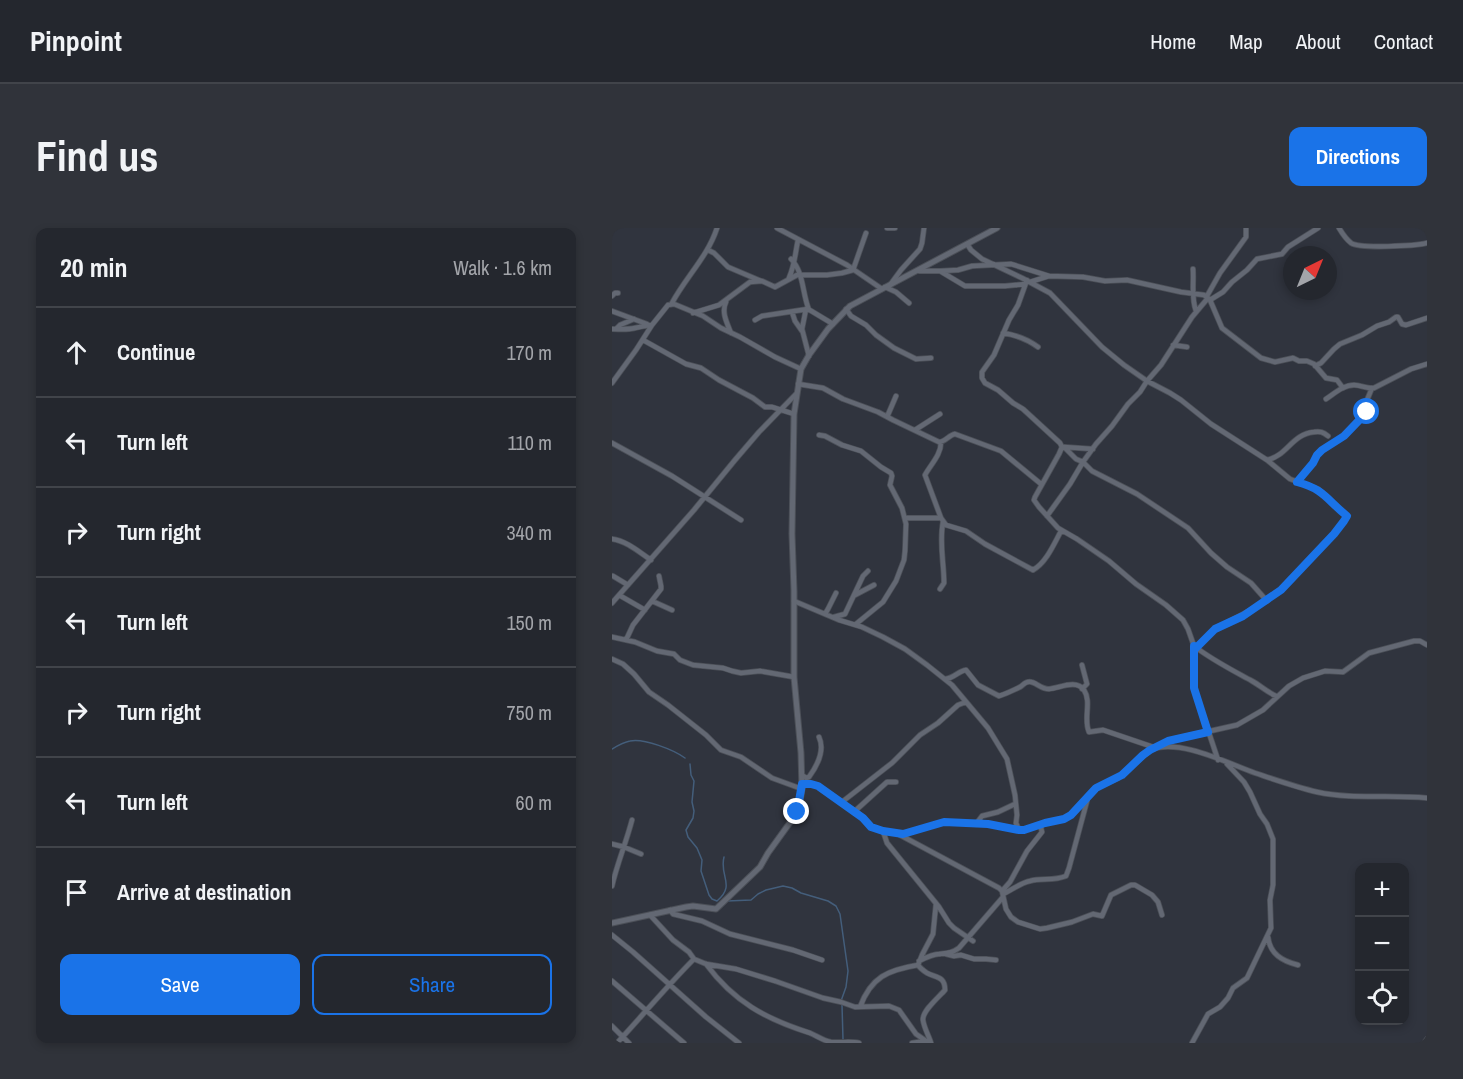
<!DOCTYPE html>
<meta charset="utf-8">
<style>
:root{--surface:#24272e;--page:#30333a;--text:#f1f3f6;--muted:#a3a5aa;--line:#41444a;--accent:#1a73e8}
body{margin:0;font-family:"Archivo Narrow",sans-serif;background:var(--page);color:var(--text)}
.controls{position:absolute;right:18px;bottom:18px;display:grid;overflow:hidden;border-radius:12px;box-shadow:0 3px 9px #0003}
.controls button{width:54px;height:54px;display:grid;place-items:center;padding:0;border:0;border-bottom:2px solid var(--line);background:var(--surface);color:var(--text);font:30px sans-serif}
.compass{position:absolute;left:671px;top:18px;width:54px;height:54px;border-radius:50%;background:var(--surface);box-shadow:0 3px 9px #0003;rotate:43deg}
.stop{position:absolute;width:18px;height:18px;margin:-14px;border:4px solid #1a73e8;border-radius:50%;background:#fff}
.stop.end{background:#1a73e8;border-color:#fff;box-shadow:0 2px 6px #0008}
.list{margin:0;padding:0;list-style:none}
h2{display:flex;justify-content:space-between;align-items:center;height:78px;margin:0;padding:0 24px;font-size:26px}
h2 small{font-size:20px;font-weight:400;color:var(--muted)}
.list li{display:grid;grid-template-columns:39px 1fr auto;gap:18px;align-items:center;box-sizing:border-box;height:90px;padding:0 24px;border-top:2px solid var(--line)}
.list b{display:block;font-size:22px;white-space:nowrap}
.list em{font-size:20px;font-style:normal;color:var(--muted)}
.actions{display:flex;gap:12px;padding:18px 24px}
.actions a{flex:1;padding:14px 0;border:2px solid var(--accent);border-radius:12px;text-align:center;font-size:21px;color:var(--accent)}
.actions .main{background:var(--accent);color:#fff}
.icon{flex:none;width:33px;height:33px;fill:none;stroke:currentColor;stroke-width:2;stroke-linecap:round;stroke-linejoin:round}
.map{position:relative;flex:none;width:815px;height:815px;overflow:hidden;border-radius:12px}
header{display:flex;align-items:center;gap:36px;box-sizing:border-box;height:84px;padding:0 30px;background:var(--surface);border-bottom:2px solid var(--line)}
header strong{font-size:28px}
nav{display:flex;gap:33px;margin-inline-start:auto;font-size:21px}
.intro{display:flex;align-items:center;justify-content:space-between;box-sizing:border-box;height:144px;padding:0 36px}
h1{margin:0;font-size:42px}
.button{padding:15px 27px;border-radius:12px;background:var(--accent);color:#fff;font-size:21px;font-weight:700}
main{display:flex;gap:36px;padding:0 36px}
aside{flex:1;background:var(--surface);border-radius:12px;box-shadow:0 3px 9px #0003}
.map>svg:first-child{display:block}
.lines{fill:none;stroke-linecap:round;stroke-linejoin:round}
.stream{stroke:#445e7b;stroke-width:1.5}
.minor-casing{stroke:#4c5058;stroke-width:6}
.tertiary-casing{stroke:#4c5058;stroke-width:7}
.minor{stroke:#636873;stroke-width:4.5}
.tertiary{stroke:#636873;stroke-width:5}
.route{stroke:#1a73e8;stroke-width:8}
</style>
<header>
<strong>Pinpoint</strong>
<nav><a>Home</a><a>Map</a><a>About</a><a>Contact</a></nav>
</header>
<div class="intro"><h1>Find us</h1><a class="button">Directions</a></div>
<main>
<aside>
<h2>20 min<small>Walk · 1.6 km</small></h2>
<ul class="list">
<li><svg class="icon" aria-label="ahead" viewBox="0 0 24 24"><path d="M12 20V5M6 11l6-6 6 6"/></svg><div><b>Continue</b></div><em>170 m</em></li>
<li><svg class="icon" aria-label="left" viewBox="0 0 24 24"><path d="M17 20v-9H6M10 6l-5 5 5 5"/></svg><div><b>Turn left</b></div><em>110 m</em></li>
<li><svg class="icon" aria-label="right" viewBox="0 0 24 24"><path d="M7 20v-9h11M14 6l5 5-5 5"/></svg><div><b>Turn right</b></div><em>340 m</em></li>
<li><svg class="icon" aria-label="left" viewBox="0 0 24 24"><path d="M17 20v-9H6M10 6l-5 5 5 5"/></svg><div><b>Turn left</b></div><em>150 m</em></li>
<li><svg class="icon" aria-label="right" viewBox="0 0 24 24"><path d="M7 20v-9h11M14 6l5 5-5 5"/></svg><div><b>Turn right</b></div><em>750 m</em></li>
<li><svg class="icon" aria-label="left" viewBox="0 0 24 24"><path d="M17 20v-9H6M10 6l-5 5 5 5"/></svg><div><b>Turn left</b></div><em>60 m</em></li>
<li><svg class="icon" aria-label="arrive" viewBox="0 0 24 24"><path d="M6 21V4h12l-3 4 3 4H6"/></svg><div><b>Arrive at destination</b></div></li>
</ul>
<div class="actions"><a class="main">Save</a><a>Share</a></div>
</aside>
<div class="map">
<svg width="815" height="815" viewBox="0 0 815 815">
<rect width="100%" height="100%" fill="#30343e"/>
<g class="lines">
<path class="stream" d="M0 521C5 518 12 514 18 513 32 510 62 522 73 530
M78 536 79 547 82 553 80 574 82 583 81 590 74 602 76 609 85 620 90 632 89 643 97 667 100 671 105 673C124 657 107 648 112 629
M115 673 139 672 146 666 154 662 171 658 180 660 189 665 216 673 224 678 228 686 236 743 234 759 229 773
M230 777 231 811"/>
<g class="minor-casing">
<path id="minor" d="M165 0 235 37 270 61
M275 0H283
M727 0C730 5 734 11 739 15 748 21 803 18 815 15
M355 16 359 22 370 31 410 50 438 65 490 119 512 137 535 153 558 165 569 172 599 196 655 232 678 251 706 261 735 288 722 306 669 362 643 380 603 401 584 420
M96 22 102 25 116 39 149 53
M179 31C192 44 190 65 197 82
M581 41C582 55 579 70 584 83
M307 43H328L353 58H393L413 56
M328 43 346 42 360 38 399 36 437 48
M177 50C183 36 183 26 186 12
M415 52 406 77 397 92 382 127 370 144V150L373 155 386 162 401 175 411 181 448 215 450 219 447 226 423 269 422 272 427 279 446 300 465 311 497 333 524 356 554 377 571 392 576 401 582 418V460L606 532
M418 54 437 48 471 49 493 53 515 52 569 64 592 67 598 72 610 100 649 130 663 134 681 130 687 133H695L702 136 714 150 725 152 731 160
M278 57 289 42 308 21 310 15 312 0
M273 59 284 64 297 75
M0 68 3 65H6
M595 68 608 45 634 9V0
M598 72 611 64 620 54 635 42 645 31 670 26 676 19 706 0
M114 74C109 84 115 95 119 105
M60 75C74 49 96 28 105 0
M194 81 190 101 197 128
M234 81 239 88 254 97 264 107 282 120 304 131 319 130
M0 83 35 96
M180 84 183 93 190 103
M81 85 107 77 138 54 150 53 163 59 185 47H215L230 45 241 42 254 5
M143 92 150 88 196 81 221 96
M0 101C8 101 15 102 23 100 29 99 33 97 40 97L56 77 62 76 91 88 109 100 128 109 163 129 189 141
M4 101 8 97 22 91
M391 105C404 107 415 111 426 119
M31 112 74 136 89 140 107 152 141 170 153 179H160L182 186
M561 117 575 119
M703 138 709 135 722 121 728 116 750 107 765 98 777 94 784 89H786L790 96 794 97 815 90
M0 155 24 122 40 97
M186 156 211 160 231 171 266 184 281 192 327 214C333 214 337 207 343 206L389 223 429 256
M714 171C722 166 731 157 742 157 749 157 755 161 762 160L799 141 815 136
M275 189 284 168
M303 202 328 186
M207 207 213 208 230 217 249 223 269 239 279 245 280 248 278 257 290 280 294 296 293 323 292 332 284 353 271 374 244 396
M329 214C329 227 319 236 313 247L329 290 334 297 354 303 373 316 421 342C434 335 442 316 449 303
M0 215 60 248 129 292
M450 219 453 220 464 231 471 234 480 243 525 266 576 300 599 325 615 339 639 355 655 373
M452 219 481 221
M655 232C675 228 680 206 702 204 708 203 711 204 716 208
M685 254 701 235 705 227 710 222 732 208 755 184V172L760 160
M435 288 458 256 471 234 484 216 500 198 516 176 528 164 535 153 549 137 580 89 596 70
M293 290H329
M0 311C15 313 27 324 39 332
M1 348 16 357
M328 361 332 355C332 335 327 315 331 294
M7 367 33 382
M243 367 262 357
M40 373 60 382
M182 373 227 392 250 399 271 409 293 421 315 437 340 457 376 500 395 531 403 567 405 587 404 595 407 602
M0 375 82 282 123 232 147 204 184 166
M213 386 216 381 224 365
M222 389 233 386 251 348 256 343
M0 409 23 414 45 423 62 426 68 432 81 437 111 440 120 443 129 445 148 443 182 449
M14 412 21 397 49 361V358L47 348
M582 418C600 432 620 442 640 453 649 458 655 464 664 468
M0 431 11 436 22 446 37 464 56 477 94 507 109 522 129 529 160 550 190 561
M333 451C343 450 346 443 354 442L366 457 387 468C393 466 402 462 408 459 410 458 413 454 416 454 422 452 428 461 437 461 448 460 464 451 472 462 480 474 471 491 477 504L491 502 544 520 556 513 576 508 625 497 651 482 677 458 691 450 713 443 731 444 757 425 802 413H808L815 417
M470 461 475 456 470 437
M190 547 194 550 197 549C205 538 213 522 207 509
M190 556H199L206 558 251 589 259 599 271 603 291 606 332 594 376 596 407 602H412L433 595 452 591 459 587 484 560 506 550 538 522C567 510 615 535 643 545 664 552 684 559 705 564 742 572 778 566 815 570
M230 574 280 535 308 507 326 495 346 477 354 474
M243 583 275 554H284
M364 596 370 588 386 584 403 576
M271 603 275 615 327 679 337 695 342 700 361 713
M288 607 387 660 390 663 394 681 399 689 406 694 428 701 435 700 460 694 481 686 490 688 499 667 519 657H523L540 667 546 674 550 687
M0 616 12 619 29 626
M0 658C5 636 14 615 20 592
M390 663 398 654 415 623 430 604 428 596
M391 666C400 662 408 655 418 653 430 650 442 653 454 648L457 640 475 573
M58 682 61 686 90 693 118 706 181 722 210 732
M38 687 61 712 77 724 82 731 94 736 124 741 163 753 211 770 229 774 243 779 277 778 287 782 304 806 317 815
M0 707 21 724 94 789 127 815
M656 709C658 726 670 733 686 737
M334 726 342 728 349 727 362 731H374L384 732
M307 733C313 730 321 726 327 726 336 725 340 725 347 720L391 669
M94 736C122 774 154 791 198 805 205 808 212 813 219 814 229 815 239 813 247 815
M0 753 72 815
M248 779C259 749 276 742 306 737
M0 798 17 815
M5 815C31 787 55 758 82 731
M300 815 313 813
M319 815C317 808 312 800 311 792 310 783 327 769 333 762 333 748 324 750 315 745 312 743 308 740 306 737L310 727 321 706 324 676
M580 815 596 786 608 779 616 770 621 760 635 750 659 700 658 672 661 657V611L655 596 648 586 638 564 632 554 615 536
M812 815 815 811"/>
</g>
<g class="tertiary-casing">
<path id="tertiary" d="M0 695 74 679 81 678 104 681 148 639 156 625 182 589 187 579 190 561 189 525 182 449V363L180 306 182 186 189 141 197 127 216 101 238 78 385 0"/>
</g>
<use href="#minor" class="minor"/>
<use href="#tertiary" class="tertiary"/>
</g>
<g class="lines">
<path class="route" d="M185 584 190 556H199L206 558 251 590 259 599 271 603 291 606 332 594 376 596 407 602H412L433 595 452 591 459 587 484 560 510 547 531 527 538 522 556 513 596 504 582 460V418L584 420 603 401 631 388 669 362 722 306 732 293 735 288C715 272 712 261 685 254L701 235 705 227 710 222 732 208 755 184"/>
</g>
</svg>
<div class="controls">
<button>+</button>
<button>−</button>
<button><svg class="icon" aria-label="locate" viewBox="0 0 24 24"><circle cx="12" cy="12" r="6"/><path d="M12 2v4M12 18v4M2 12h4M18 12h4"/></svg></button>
</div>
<svg class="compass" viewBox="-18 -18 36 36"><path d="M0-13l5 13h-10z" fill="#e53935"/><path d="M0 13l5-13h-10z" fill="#a3a5aa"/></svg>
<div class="stop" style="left:755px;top:184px"></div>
<div class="stop end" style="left:185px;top:584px"></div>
</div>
</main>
